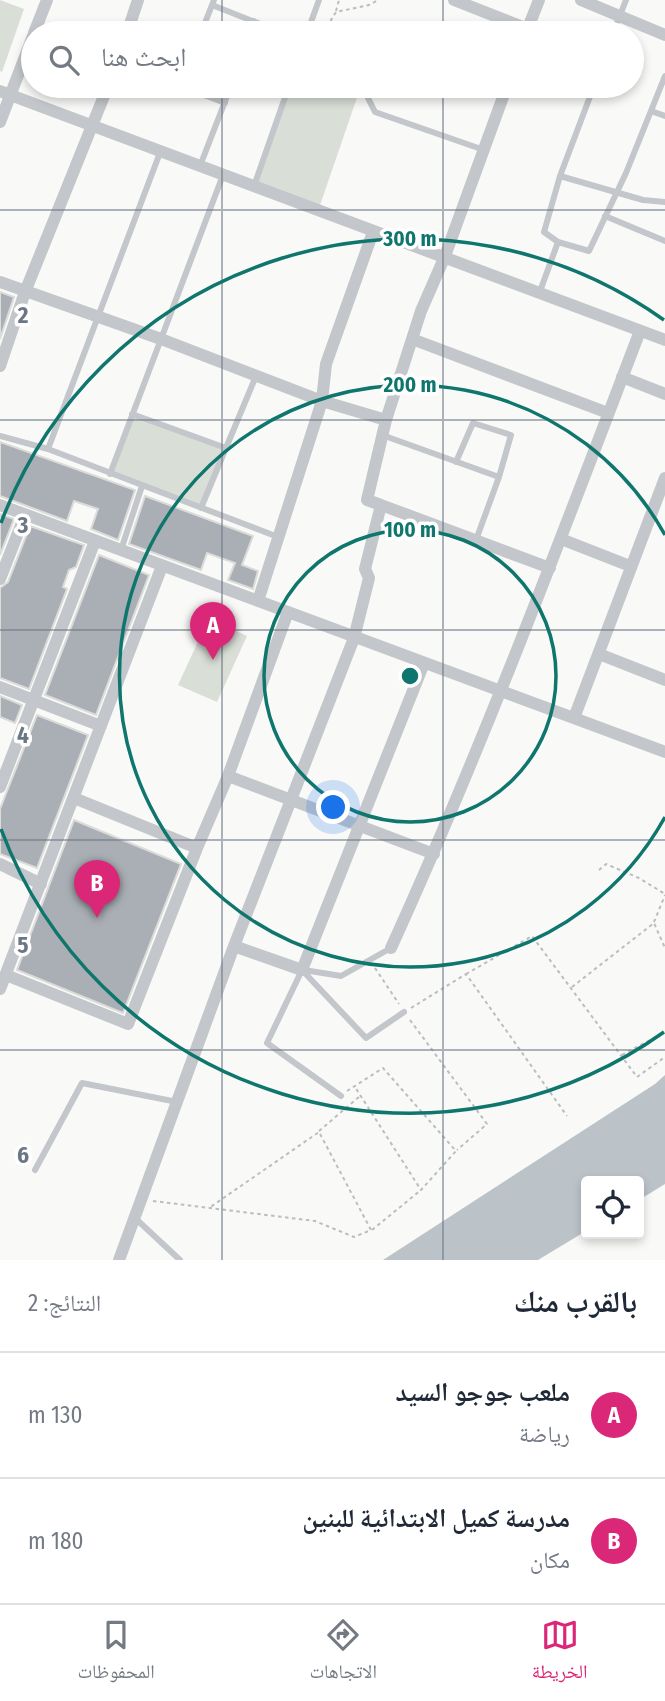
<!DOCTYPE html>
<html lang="ar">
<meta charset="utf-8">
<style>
:root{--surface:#fff;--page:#f2f2f3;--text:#1f2937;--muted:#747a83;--line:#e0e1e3;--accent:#db2777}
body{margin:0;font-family:"Fira Sans Condensed","Noto Naskh Arabic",sans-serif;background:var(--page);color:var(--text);direction:rtl}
.controls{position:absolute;right:21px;bottom:21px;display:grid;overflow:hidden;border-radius:7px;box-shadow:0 4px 10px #0003}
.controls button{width:63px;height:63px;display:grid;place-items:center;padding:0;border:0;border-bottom:2px solid var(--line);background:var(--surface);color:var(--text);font:35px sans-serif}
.you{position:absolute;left:334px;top:808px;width:24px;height:24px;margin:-18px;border:5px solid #fff;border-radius:50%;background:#1a73e8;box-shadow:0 0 0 10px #1a73e833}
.badge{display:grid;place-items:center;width:46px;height:46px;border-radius:50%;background:var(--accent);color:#fff;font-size:23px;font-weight:700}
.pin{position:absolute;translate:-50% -58px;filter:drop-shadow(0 2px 4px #0008)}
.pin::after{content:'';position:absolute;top:37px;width:24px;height:21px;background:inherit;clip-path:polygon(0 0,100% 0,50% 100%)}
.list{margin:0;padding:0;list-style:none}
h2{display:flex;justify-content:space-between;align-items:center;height:91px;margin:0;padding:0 28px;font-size:30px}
h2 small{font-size:23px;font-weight:400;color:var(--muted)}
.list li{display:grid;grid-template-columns:46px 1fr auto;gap:21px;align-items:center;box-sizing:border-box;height:126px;padding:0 28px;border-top:2px solid var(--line)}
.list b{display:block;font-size:26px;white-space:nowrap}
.list p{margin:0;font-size:23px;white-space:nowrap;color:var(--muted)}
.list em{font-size:23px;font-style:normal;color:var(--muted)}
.icon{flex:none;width:38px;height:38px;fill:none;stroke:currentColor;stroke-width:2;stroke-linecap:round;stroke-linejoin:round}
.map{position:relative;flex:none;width:665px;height:1260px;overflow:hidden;direction:ltr}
.search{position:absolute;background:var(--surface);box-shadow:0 4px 10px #0003;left:21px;right:21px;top:21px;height:77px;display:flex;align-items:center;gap:18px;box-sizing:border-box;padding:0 24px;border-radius:38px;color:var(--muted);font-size:26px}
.sheet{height:343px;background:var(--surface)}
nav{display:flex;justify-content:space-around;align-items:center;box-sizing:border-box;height:98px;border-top:2px solid var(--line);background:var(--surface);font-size:19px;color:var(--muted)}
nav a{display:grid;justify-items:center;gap:4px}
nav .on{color:var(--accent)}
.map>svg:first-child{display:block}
.green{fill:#d9ded7}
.water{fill:#bbc3c9}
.building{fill:#a9afb5;stroke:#dbdbda;stroke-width:2}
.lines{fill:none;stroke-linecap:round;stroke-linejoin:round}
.path{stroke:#bbbdc0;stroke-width:2;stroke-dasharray:3.5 3.5;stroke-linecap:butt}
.service{stroke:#c3c6ca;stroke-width:6}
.minor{stroke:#c3c6ca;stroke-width:12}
.grid{fill:none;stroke:#6b7785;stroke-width:2;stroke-opacity:0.55}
.ring{fill:none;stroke:#0f766e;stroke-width:3.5}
.grid-label{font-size:23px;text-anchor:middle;font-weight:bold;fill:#6b7785;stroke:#fff;stroke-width:7;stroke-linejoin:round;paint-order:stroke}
.centre{fill:#0f766e;stroke:#fff;stroke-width:3.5}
.ring-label{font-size:21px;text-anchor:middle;font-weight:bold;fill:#0f766e;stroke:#fff;stroke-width:7;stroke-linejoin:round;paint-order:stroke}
</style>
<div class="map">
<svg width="665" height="1260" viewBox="0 0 665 1260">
<rect width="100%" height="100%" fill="#f9f9f7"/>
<path class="green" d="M0 0 24 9 2 72 0 71Z
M289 86H361L318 211 253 187Z
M132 414 226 448 201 508 110 474Z
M209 618 247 636 217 702 178 685Z"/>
<path class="water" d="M665 1075V1184L639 1200V1181H586V1231L538 1260H383L655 1084Z"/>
<path class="building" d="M0 292 14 297 0 339Z
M0 442 135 490 118 540 91 529 98 509 74 501 67 521 0 496Z
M145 496 253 536 242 565 258 571 253 589 228 580 235 563 207 553 201 570 129 544Z
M0 514 14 519 0 555Z
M30 526 84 545 76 567 69 570 63 587 67 589 29 689 0 678V588L8 582Z
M99 555 149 575 96 715 45 695Z
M0 696 22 705 15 723 0 717Z
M37 715 88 735 37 868 0 854V809Z
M74 820 181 864 123 1013 17 970Z"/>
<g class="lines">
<path class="path" d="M336 11 339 0
M323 33 336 12 369 5 378 0
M599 870 606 864 639 878 665 894
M654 922 665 895
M375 968 399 1004
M466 974 532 936 637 1077 665 1057
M572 987 654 923 665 948
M411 1008 466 974 567 1116
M410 1020 487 1124 457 1150
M622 1055 665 1032
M347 1091 383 1068 456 1151 421 1190 355 1087
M319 1131 360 1096
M153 1201 315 1221 354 1237 371 1230 319 1132 209 1208
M372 1230 421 1190"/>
<path class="service" d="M212 5 283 33
M201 33 214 0
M250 33 254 21
M307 33 319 0
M613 33 626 0
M181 86 225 103
M369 86 368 98 375 112 484 150
M594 86 560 176 643 200 665 202
M651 111 665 116
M200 166 231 86
M254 186 289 86
M605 216 665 241
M558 242 544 232 560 176
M539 294 558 242 589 251 626 173 665 76
M132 414 226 448
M382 435 499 477
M0 436 48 449 278 537
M48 449 161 150
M456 462 473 423 511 435 499 477 476 540
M110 474 223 175
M201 508 256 376
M121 550 142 486
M302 970 267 1043 341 1096
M302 970 366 1038 404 1012
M304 970 341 976 391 948
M35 1170 82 1083 177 1102
M135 1218 180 1260"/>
<path class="minor" d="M454 0 528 29
M581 0 665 35
M34 33 47 0
M127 33 138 0
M526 33 539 0
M0 91 665 340
M0 122 33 36
M0 282 161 339 322 401 386 420
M412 339 608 413
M0 366 25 292 108 86
M622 377 665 394
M0 505 665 752
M381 505 550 568
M561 539 630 566
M0 579 25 515
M258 601 322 401 326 364 373 232
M599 654 665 680
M0 687 101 726
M574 718 665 478
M228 776 288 612
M0 787 95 541
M74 798 197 848 228 776 434 854
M0 864 41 884
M234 946 302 970 424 663
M391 948C483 746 561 538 640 331
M6 975 128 1024 197 848
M0 989 162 566
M119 1260 234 946 354 638 369 578 365 569 381 505 367 500 386 420 421 311 445 256 507 86"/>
</g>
<path class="grid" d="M222 0V33M443 0V33M222 86V1260M443 86V1260M0 210H665M0 420H665M0 630H665M0 840H665M0 1050H665"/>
<g class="ring">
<circle cx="410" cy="676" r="146"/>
<path d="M665 817A291 291 0 1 1 665 535"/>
<path d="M664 1032A437 437 0 0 1 1 829M1 523A437 437 0 0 1 664 320"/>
</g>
<g class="grid-label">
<text x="23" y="323">2</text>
<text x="23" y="533">3</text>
<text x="23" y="743">4</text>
<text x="23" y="953">5</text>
<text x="23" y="1163">6</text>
</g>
<circle cx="410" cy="676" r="10" class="centre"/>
<g class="ring-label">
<text x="410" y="246">300 m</text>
<text x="410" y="392">200 m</text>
<text x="410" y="537">100 m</text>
</g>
</svg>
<div class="controls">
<button><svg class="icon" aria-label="locate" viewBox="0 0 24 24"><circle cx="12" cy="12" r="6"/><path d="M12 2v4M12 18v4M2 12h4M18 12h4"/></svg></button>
</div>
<div class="you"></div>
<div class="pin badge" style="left:213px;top:660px">A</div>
<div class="pin badge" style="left:97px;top:918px">B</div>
<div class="search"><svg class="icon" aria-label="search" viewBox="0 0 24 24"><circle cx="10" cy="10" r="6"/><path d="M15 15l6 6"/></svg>ابحث هنا</div>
</div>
<section class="sheet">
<h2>بالقرب منك<small>النتائج: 2</small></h2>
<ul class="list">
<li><span class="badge">A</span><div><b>ملعب جوجو السيد</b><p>رياضة</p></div><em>130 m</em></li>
<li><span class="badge">B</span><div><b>مدرسة كميل الابتدائية للبنين</b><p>مكان</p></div><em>180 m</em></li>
</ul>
</section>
<nav>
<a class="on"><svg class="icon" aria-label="map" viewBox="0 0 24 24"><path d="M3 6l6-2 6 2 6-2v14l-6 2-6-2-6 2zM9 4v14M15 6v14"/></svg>الخريطة</a>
<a><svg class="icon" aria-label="directions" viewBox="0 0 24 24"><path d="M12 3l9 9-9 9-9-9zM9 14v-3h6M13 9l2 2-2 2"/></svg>الاتجاهات</a>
<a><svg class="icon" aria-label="saved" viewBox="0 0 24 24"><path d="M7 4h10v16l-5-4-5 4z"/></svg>المحفوظات</a>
</nav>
